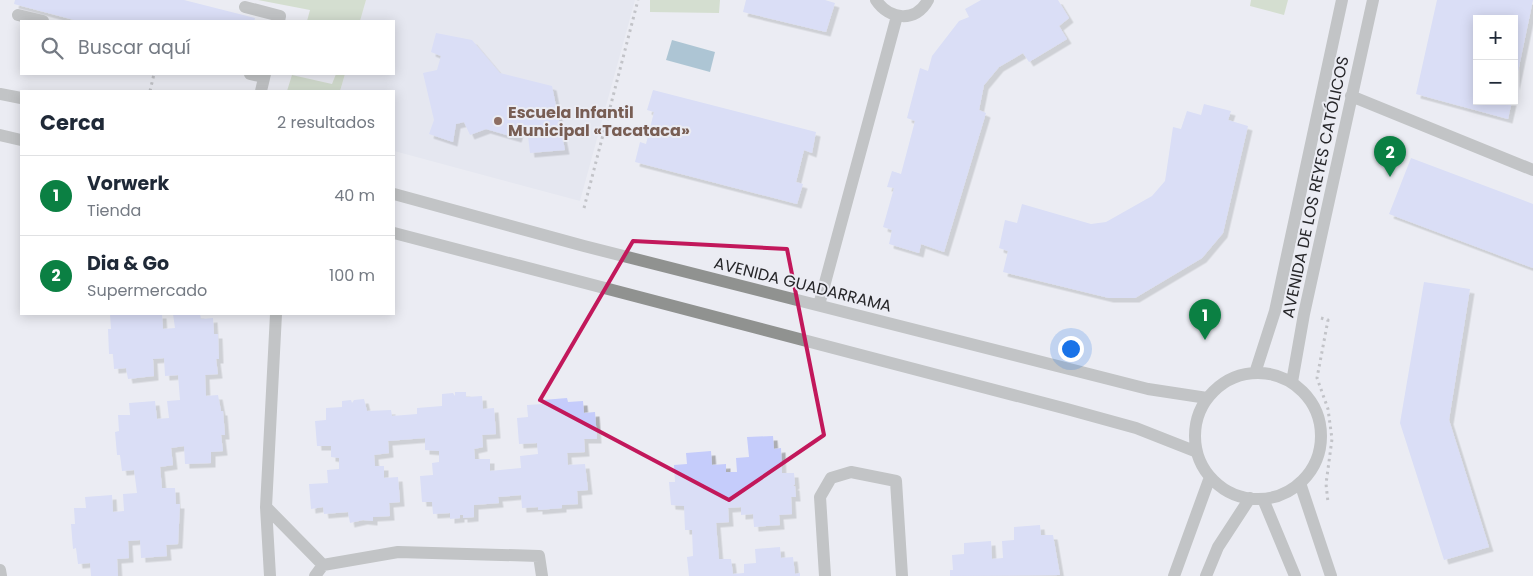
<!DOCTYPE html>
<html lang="es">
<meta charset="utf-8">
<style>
:root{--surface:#fff;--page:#f6f6f7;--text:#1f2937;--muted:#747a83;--line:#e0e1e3;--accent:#0b8043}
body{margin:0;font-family:Poppins,sans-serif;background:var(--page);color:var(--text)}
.controls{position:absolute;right:15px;top:15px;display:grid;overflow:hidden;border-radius:0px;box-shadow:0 2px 12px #0003}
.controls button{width:45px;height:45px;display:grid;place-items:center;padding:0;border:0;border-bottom:1px solid var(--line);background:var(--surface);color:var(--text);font:25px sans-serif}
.you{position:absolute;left:1070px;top:348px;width:18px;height:18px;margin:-12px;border:4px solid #fff;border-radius:50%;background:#1a73e8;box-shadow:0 0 0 8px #1a73e833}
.badge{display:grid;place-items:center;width:32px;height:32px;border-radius:50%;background:var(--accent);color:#fff;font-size:16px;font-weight:700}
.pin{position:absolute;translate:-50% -41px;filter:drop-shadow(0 1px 2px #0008)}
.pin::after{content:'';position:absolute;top:26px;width:18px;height:15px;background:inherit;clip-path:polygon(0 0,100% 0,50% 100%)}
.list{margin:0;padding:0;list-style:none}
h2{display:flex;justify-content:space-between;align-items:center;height:65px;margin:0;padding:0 20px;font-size:21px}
h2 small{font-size:16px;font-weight:400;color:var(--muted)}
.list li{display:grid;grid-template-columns:32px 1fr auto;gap:15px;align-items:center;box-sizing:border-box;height:80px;padding:0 20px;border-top:1px solid var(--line)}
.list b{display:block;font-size:19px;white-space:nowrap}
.list p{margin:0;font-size:16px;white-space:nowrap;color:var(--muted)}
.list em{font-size:16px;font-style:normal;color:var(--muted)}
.icon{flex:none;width:28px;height:28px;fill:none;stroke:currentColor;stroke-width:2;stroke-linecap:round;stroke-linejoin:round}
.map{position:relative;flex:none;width:1533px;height:576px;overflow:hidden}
.search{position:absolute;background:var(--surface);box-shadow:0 2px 12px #0003;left:20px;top:20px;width:375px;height:55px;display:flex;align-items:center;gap:12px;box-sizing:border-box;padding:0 18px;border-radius:0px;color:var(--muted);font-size:19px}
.panel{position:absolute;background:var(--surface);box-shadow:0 2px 12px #0003;left:20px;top:90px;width:375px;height:225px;border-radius:0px}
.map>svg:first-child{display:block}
.built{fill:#dee0ee}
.green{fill:#b9cca6}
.water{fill:#6396af}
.building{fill:#c5ccfb;filter:url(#shadow)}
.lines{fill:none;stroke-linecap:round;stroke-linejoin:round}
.path{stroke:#909095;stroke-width:3;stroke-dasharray:2.5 4;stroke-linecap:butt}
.minor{stroke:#909290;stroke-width:12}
.marked{fill:none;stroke:#c2185b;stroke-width:4;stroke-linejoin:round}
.education-dot{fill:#8d6e63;stroke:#ebecf3;stroke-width:2}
.labels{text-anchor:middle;stroke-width:4;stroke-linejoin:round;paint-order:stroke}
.education-label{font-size:16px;font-weight:bold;fill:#785e54;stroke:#ebecf3;text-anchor:start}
.street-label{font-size:16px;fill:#262629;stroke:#ebecf3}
</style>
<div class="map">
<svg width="1533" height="576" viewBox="0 0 1533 576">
<defs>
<filter id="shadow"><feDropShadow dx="4.5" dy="4.5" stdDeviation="0" flood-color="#0004"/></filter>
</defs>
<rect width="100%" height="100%" fill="#ebecf3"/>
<path class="built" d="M366 0H635L580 201 394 151V91H340L345 74H394V21H360Z"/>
<path class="green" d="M258 0H366L360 21H307L310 10Z
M650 0H720L719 13 650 12Z
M1251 0H1288L1284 15 1250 6Z
M336 74H345L340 91H287L292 75 332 84Z"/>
<path class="water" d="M672 40 715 52 710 72 666 60Z"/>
<path class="building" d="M15 0H184L255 18 254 21H78L14 4Z
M746 0H825L835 3 826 32 743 12Z
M981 0H1058L1069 18 1059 26 1067 39 1029 62 1023 53 999 67 984 85 979 110 986 113 944 252 921 244 919 253 889 244 892 230 883 227 894 188 887 187 892 171 901 174 915 121 907 118 920 68 928 71 932 56 959 21 969 17 965 9Z
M1437 0H1533L1515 86 1514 19H1477V101H1512L1508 119 1416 94Z
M436 33 472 40 500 73 552 86 565 150 530 153 527 128 521 125 517 138 486 129 470 135 464 122 456 124 453 142 429 134 434 120 423 73 437 70 441 56 431 52Z
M653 90 816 132 812 153 804 150 796 182 803 184 797 204 635 162 640 142 646 144 654 112 647 110Z
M1204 104 1231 111 1228 120 1248 126 1223 233 1202 258 1135 298H1109L1003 272 1008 251 999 248 1005 220 1017 223 1022 204 1091 224 1106 222 1152 196 1165 181 1173 127 1181 129 1187 111 1201 115Z
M1411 158 1533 204V268L1389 214Z
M1424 282 1470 289 1449 420 1489 547 1444 560 1400 423Z
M110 314H162L163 329 175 328 173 314H200L201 319 213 318 214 334H218L219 359H216L218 374 205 375 206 396 218 395 221 411H223L225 435H221L223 451 211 452V463L185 464 184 446 171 448 173 465 160 467 162 488H175L176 504H180L178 544 166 545 167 556 141 558 140 540 128 541 129 558 117 559 118 576H91L90 563 78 564 76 548 73 549 71 524H75L74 508H86L85 497 112 495 113 512 124 511 123 494 137 493 134 470 122 471 120 455H117L115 432 119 431 118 415H130L129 403 155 401 157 419 169 418 167 401 180 400 178 375 165 376 164 358 153 359 154 376 128 379 126 368 114 369 113 354H109L108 329H111Z
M455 392H466V397L482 396 483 409 494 408 496 434 482 435 483 447 474 449 475 459H490V471L521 468 520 456 538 454 537 443 519 444 517 418 528 417 527 405 543 404V400L567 398 568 402 583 401 584 413 595 412 597 439H584L585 452 567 453 568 465 585 464 588 490 577 491 578 504 562 505V508L538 510V507L522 508 521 495 498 497 499 503 474 505V517L463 518V515H460V518L450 519V513L433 514 432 502H422L420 476 433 475 432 463 439 462V451L425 450V438L388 441 389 453 374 455 375 466H384V478L398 477 400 502 389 503 390 516 373 517V521L363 520 350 523 348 512 324 514 323 507 311 509 309 484 328 483 327 470 339 469V458L331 457V446H317L315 421 326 420V408L342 407V401L351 400 352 403 354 400 364 399 367 411 391 410 392 416 417 414V408L442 406V394L453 393 455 396Z
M773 436 774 449 781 448 782 473H794L795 484 793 486H795L796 497H791L792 514 779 515 780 525 754 527 753 514 741 515V507L728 508 729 522 716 523 719 559H731L733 574 744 573V564L756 563 755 549 780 547 781 558 793 557 795 574 800 573V576H689L687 557 693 556 692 530H685L684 506 671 505 669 482H675L674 465 687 464 686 453 711 451 712 465 726 464V472H737L736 458 749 457 747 437Z
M1040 525 1041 535H1053L1060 575 950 576V570H953L952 555 964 554V543L991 541 992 559 1003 558 1002 541 1014 540V527Z"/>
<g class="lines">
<path class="path" d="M150 91 154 74
M584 208 638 0
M1321 318 1328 320 1317 378 1328 409 1332 439 1326 484 1328 502"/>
<path class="minor" d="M876 0C889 20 916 23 928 0
M245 7 280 16 279 21
M18 15 43 21
M250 74 264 77
M261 91 265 74
M0 94 21 98
M1351 96 1533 170
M0 135 21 140
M394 194 584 246 1148 389 1207 398
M394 233 1067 409 1136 428 1197 452
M819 305 897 16
M1255 373 1275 311 1342 0
M1195 436a63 63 0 1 1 126 0a63 63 0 1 1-126 0Z
M1292 382 1304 314 1373 0
M1300 483 1331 576
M1263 499 1295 576
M266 507 323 565
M0 570 1 576
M270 576 266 507 276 314
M315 576 323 565 398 552 539 556 542 576
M825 576 820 497 831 478 851 472 896 481 902 576
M1174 576 1210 477
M1206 576 1218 547 1250 498"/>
</g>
<path d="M0 0H1533V576H0ZM633 241 787 249 824 435 729 500 540 400Z" fill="#ebecf3" fill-opacity=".55" fill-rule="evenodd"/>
<path class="marked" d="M633 241 787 249 824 435 729 500 540 400Z"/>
<circle class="education-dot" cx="498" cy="121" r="5"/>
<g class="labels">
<g class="education-label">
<text x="508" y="118">Escuela Infantil<tspan x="508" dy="18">Municipal «Tacataca»</tspan></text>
</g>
<g class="street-label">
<text transform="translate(1315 187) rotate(-78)" y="6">AVENIDA DE LOS REYES CATÓLICOS</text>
<text transform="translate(803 284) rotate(14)" y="6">AVENIDA GUADARRAMA</text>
</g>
</g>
</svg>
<div class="controls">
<button>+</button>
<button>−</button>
</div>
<div class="you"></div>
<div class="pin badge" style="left:1205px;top:340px">1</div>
<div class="pin badge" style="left:1390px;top:177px">2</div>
<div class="search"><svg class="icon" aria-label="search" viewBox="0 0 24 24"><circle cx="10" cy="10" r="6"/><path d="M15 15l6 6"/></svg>Buscar aquí</div>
<section class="panel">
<h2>Cerca<small>2 resultados</small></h2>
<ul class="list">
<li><span class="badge">1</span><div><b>Vorwerk</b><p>Tienda</p></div><em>40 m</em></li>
<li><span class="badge">2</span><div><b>Dia &amp; Go</b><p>Supermercado</p></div><em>100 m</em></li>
</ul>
</section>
</div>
